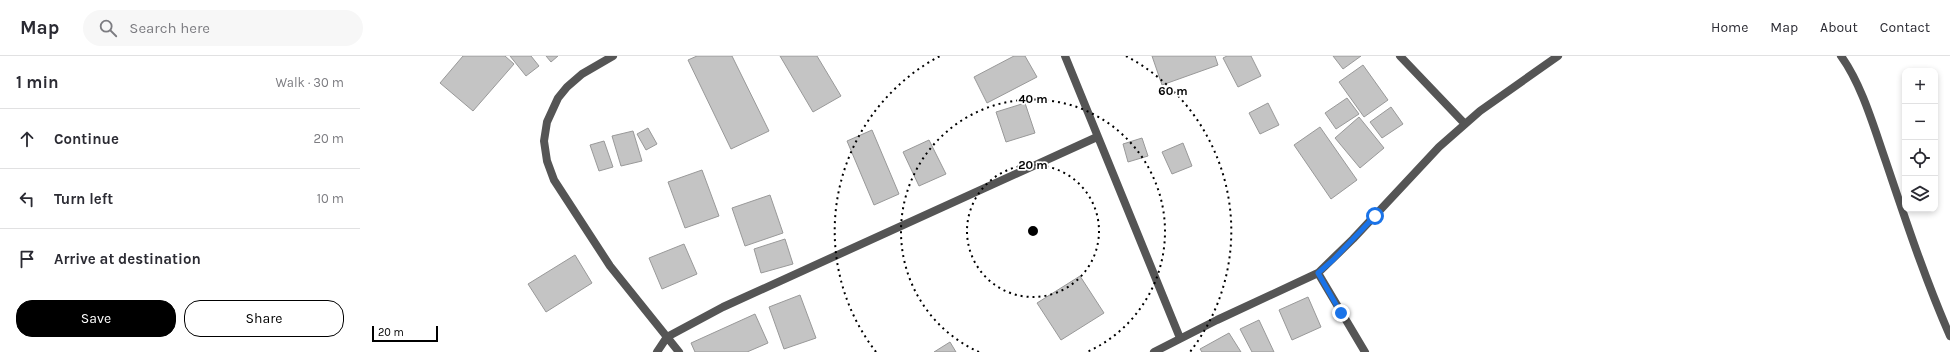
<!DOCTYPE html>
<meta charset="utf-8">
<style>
:root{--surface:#fff;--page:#f7f7f7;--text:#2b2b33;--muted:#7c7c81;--line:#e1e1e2;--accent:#000}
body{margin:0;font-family:Karla,sans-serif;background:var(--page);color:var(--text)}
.controls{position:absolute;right:12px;top:12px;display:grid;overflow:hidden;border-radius:8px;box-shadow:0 2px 6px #0003}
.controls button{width:36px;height:36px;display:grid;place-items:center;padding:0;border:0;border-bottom:1px solid var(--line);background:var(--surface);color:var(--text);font:20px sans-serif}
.scale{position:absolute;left:12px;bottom:10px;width:66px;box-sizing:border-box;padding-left:4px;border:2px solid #000;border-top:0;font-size:11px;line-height:14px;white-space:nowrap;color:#000;-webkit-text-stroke:3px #fff;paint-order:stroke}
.stop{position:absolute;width:12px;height:12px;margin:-9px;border:3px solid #1a73e8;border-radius:50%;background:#fff}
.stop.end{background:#1a73e8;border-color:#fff;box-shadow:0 1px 4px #0008}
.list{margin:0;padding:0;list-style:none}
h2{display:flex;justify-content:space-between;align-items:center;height:52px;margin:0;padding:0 16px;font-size:17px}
h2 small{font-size:13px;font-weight:400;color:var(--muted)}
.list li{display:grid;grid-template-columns:26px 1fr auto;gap:12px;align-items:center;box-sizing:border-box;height:60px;padding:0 16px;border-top:1px solid var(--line)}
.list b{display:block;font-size:15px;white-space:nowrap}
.list em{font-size:13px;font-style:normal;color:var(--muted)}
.actions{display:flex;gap:8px;padding:12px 16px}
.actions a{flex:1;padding:9px 0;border:1px solid var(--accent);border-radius:16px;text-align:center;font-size:14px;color:var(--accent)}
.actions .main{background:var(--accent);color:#fff}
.icon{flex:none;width:22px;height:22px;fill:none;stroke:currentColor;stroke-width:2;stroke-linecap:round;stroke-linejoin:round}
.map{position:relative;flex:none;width:1590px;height:296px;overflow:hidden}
header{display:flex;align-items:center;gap:24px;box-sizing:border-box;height:56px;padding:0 20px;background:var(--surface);border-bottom:1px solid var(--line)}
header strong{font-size:19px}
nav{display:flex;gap:22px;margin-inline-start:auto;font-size:14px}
.search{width:280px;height:36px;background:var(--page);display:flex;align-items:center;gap:10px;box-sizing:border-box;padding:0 14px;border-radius:22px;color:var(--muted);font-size:15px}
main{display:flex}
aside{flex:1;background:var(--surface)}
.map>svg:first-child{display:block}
.building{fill:#c4c4c4;stroke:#999}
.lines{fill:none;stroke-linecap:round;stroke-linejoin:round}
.minor{stroke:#555;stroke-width:8}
.route{stroke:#1a73e8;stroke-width:5}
.ring{fill:none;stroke:#000;stroke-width:2;stroke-dasharray:2 4}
.centre{fill:#000;stroke:#fff;stroke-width:2}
.ring-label{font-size:12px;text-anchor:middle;font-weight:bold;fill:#000;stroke:#fff;stroke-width:3.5;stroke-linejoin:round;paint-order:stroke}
</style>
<header>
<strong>Map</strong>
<div class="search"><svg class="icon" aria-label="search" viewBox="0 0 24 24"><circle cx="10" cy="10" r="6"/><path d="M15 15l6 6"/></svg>Search here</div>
<nav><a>Home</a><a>Map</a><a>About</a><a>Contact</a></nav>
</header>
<main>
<aside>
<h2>1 min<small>Walk · 30 m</small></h2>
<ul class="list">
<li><svg class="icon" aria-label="ahead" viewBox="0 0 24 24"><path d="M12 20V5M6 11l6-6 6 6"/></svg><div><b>Continue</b></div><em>20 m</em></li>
<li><svg class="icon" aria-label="left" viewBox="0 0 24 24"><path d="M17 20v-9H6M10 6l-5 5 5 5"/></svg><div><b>Turn left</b></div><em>10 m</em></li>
<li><svg class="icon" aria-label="arrive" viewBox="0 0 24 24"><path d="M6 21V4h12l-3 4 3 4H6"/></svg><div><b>Arrive at destination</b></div></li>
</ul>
<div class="actions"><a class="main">Save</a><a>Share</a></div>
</aside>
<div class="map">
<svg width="1590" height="296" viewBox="0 0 1590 296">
<rect width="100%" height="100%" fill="#fff"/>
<path class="building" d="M103 0H145L154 8 113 55 80 27Z
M150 0H171L179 10 166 20Z
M186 0H198L191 6Z
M337 0H372L409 75 371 93 328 4Z
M420 0H457L481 40 453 56Z
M654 0H665L677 21 627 47 614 21Z
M792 0H855L858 9 802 29Z
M867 0H891L901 20 878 31 863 2Z
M973 0H1001L983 13Z
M1003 9 1028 44 1004 61 979 26Z
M987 42 999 58 976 73 965 57Z
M665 47 675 77 646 86 636 56Z
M908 47 919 69 900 78 889 57Z
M1031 51 1043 68 1022 82 1010 66Z
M999 61 1024 92 1000 112 975 82Z
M960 71 997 124 971 143 934 89Z
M288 72 297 88 286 94 277 78Z
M512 74 539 138 514 149 487 85Z
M273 75 282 105 261 110 252 80Z
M782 82 788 100 768 106 763 88Z
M569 84 586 118 559 130 543 96Z
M244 85 253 111 239 115 230 89Z
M823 87 832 110 812 118 802 96Z
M342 114 359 160 325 172 308 126Z
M410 139 423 177 385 190 372 152Z
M425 183 433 208 401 217 394 193Z
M324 188 337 218 302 233 289 202Z
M215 199 232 227 186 256 168 228Z
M720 220 744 257 701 284 677 247Z
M440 239 456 282 424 293 409 251Z
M948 241 961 271 932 284 919 254Z
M395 258 408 287 387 296H335L331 287Z
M899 264 914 296H892L880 273Z
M869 277 881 296H842L840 293Z
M590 286 596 296H574Z"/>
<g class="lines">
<path class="minor" d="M253 0 222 18 207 31 198 42 187 66 184 85 187 105 194 124 250 210 319 296
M705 0 820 282
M1040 0 1105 68
M1481 0C1502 29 1514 72 1526 106 1546 165 1565 223 1590 280
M958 217 1005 296
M297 296 307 281 363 251 737 81
M794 296 857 264 958 217 993 183 1079 91 1120 55 1198 0"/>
</g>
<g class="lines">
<path class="route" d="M981 257 958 217 973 204 1015 160"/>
</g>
<g class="ring">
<circle cx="673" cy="175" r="66"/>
<path d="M619 296A132 132 0 1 1 727 296"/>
<path d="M516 296A198 198 0 0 1 580 0M766 0A198 198 0 0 1 830 296"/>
</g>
<circle cx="673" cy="175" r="6" class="centre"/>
<g class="ring-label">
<text x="813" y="39">60 m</text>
<text x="673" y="47">40 m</text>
<text x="673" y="113">20 m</text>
</g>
</svg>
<div class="controls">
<button>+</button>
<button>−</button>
<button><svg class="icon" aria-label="locate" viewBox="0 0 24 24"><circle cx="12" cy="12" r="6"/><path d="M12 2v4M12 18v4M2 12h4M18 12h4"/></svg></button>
<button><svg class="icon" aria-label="layers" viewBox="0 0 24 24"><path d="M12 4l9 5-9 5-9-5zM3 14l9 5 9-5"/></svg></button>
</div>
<div class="scale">20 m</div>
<div class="stop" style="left:1015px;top:160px"></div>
<div class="stop end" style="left:981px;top:257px"></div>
</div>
</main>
